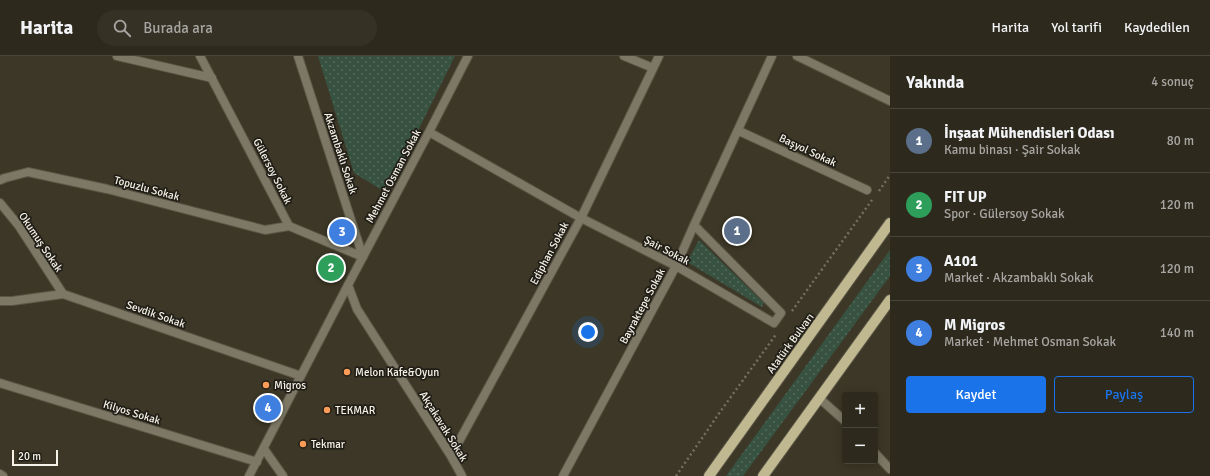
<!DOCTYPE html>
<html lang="tr">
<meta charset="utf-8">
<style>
:root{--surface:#2d291c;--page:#353125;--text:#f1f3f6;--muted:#a7a6a3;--line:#48453b;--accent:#1a73e8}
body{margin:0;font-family:Signika,sans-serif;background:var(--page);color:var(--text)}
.controls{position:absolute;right:12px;bottom:12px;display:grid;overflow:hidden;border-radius:4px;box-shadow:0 2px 10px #0003}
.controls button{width:36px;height:36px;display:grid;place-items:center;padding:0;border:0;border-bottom:1px solid var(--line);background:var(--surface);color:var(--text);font:20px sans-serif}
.scale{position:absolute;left:12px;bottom:10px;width:46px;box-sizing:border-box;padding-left:4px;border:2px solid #f5f2e7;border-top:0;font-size:11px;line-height:14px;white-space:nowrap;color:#f5f2e7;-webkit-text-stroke:3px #211e17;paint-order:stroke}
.you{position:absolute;left:588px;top:276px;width:14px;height:14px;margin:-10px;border:3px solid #fff;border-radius:50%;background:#1a73e8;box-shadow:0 0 0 6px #1a73e833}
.badge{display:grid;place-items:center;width:26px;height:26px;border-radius:50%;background:var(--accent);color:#fff;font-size:13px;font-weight:700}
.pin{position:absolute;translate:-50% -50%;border:2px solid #fff;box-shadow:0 1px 4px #0006}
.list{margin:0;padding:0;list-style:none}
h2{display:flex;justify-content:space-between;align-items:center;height:52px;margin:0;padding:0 16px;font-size:17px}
h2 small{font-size:13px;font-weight:400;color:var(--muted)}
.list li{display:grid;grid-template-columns:26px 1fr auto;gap:12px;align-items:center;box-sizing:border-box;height:64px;padding:0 16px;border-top:1px solid var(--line)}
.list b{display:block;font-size:15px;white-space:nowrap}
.list p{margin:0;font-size:13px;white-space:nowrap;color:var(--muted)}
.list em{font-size:13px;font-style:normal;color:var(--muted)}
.actions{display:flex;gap:8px;padding:12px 16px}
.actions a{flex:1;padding:9px 0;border:1px solid var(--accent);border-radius:4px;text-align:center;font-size:14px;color:var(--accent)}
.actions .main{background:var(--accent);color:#fff}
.icon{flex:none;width:22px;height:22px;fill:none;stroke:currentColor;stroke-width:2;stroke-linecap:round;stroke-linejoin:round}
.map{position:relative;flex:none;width:890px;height:420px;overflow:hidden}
header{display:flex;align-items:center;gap:24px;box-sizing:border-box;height:56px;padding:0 20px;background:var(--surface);border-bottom:1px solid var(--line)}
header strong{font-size:19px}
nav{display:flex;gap:22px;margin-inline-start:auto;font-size:14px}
.search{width:280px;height:36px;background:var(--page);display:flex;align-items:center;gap:10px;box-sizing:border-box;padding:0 14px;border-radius:22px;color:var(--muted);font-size:15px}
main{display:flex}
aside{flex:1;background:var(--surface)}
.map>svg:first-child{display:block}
.grass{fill:url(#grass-dots)}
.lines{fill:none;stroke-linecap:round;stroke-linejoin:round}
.street-casing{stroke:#5a5545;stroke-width:10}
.primary-casing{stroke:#5a5545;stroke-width:12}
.path{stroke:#757061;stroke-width:2.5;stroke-dasharray:2 3;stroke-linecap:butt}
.street{stroke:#7c7865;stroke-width:8}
.primary{stroke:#c0b890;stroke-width:10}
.poi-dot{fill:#fd9c56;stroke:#211e17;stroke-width:1.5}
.labels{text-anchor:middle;stroke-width:3.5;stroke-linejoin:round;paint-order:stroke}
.street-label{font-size:11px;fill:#f5f2e7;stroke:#211e17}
.poi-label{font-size:11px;fill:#f5f2e7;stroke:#211e17;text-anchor:start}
</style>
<header>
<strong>Harita</strong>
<div class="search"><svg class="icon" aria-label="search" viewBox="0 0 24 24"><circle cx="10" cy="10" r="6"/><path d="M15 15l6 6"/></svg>Burada ara</div>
<nav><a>Harita</a><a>Yol tarifi</a><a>Kaydedilen</a></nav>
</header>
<main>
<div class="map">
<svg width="890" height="420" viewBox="0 0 890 420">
<defs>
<pattern id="grass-dots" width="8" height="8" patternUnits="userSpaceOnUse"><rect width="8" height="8" fill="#375241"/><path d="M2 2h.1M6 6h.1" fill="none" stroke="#556b5c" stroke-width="1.8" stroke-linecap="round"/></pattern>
</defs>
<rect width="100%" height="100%" fill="#3c3726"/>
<path class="grass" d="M318 0H455L387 137 354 117Z
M699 184 764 247 762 251 687 206Z
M890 194V220L743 420H726Z"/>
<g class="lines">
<g class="street-casing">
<path id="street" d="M117 0 212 22
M200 0 289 170 363 201
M298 0 363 201
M624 0 653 12
M797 0 890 45
M739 75 867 134
M429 76 581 162 676 210 774 267 781 257 694 169
M0 124 5 122 28 116 107 133 265 174 289 170
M0 147 19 170 63 238
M348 229 357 253 451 400 462 420
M0 245H12L63 238 301 320
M0 327 257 406
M819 342 845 365
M264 393 283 420
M875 397 890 413
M451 400 581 162 659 0
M0 418 3 420
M249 420 348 229 429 76 468 0
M563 420 676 210 694 169 772 0"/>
</g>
<g class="primary-casing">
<path id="primary" d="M709 420 890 167
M763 420 890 244"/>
</g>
<path class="path" d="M879 135 890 119
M792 255 872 144
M676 420 720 356 777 277"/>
<use href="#street" class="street"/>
<use href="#primary" class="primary"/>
</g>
<g class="poi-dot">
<circle cx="347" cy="316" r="4"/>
<circle cx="266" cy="329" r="4"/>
<circle cx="327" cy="354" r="4"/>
<circle cx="303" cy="388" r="4"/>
</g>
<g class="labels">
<g class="street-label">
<text transform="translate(808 94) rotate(25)" y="4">Başyol Sokak</text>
<text transform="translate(341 97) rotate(72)" y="4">Akzambaklı Sokak</text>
<text transform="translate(273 115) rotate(63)" y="4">Gülersoy Sokak</text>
<text transform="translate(393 120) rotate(-62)" y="4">Mehmet Osman Sokak</text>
<text transform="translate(147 132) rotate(15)" y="4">Topuzlu Sokak</text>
<text transform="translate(41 186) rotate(56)" y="4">Okumuş Sokak</text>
<text transform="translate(667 194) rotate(28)" y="4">Şair Sokak</text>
<text transform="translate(549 197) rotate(-62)" y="4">Ediphan Sokak</text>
<text transform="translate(642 250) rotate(-62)" y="4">Bayraktepe Sokak</text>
<text transform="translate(156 258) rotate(19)" y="4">Sevdik Sokak</text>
<text transform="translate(790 287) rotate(-54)" y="4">Atatürk Bulvarı</text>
<text transform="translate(132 356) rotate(17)" y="4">Kilyos Sokak</text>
<text transform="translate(444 370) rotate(58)" y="4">Akçakavak Sokak</text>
</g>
<g class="poi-label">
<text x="355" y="320">Melon Kafe&amp;Oyun</text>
<text x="274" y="333">Migros</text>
<text x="335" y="358">TEKMAR</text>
<text x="311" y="392">Tekmar</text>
</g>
</g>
</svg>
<div class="controls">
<button>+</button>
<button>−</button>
</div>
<div class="scale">20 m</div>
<div class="you"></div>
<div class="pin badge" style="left:737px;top:175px;background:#5c6f8a">1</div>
<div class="pin badge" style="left:331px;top:212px;background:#2e9e5b">2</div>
<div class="pin badge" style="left:342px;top:176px;background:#3f7fe0">3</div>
<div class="pin badge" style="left:268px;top:352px;background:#3f7fe0">4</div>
</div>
<aside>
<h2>Yakında<small>4 sonuç</small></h2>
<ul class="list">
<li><span class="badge" style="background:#5c6f8a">1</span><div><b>İnşaat Mühendisleri Odası</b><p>Kamu binası · Şair Sokak</p></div><em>80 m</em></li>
<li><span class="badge" style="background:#2e9e5b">2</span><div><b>FIT UP</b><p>Spor · Gülersoy Sokak</p></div><em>120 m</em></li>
<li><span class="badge" style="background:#3f7fe0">3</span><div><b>A101</b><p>Market · Akzambaklı Sokak</p></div><em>120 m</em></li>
<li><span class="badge" style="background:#3f7fe0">4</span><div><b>M Migros</b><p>Market · Mehmet Osman Sokak</p></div><em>140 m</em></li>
</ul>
<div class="actions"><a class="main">Kaydet</a><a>Paylaş</a></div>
</aside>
</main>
